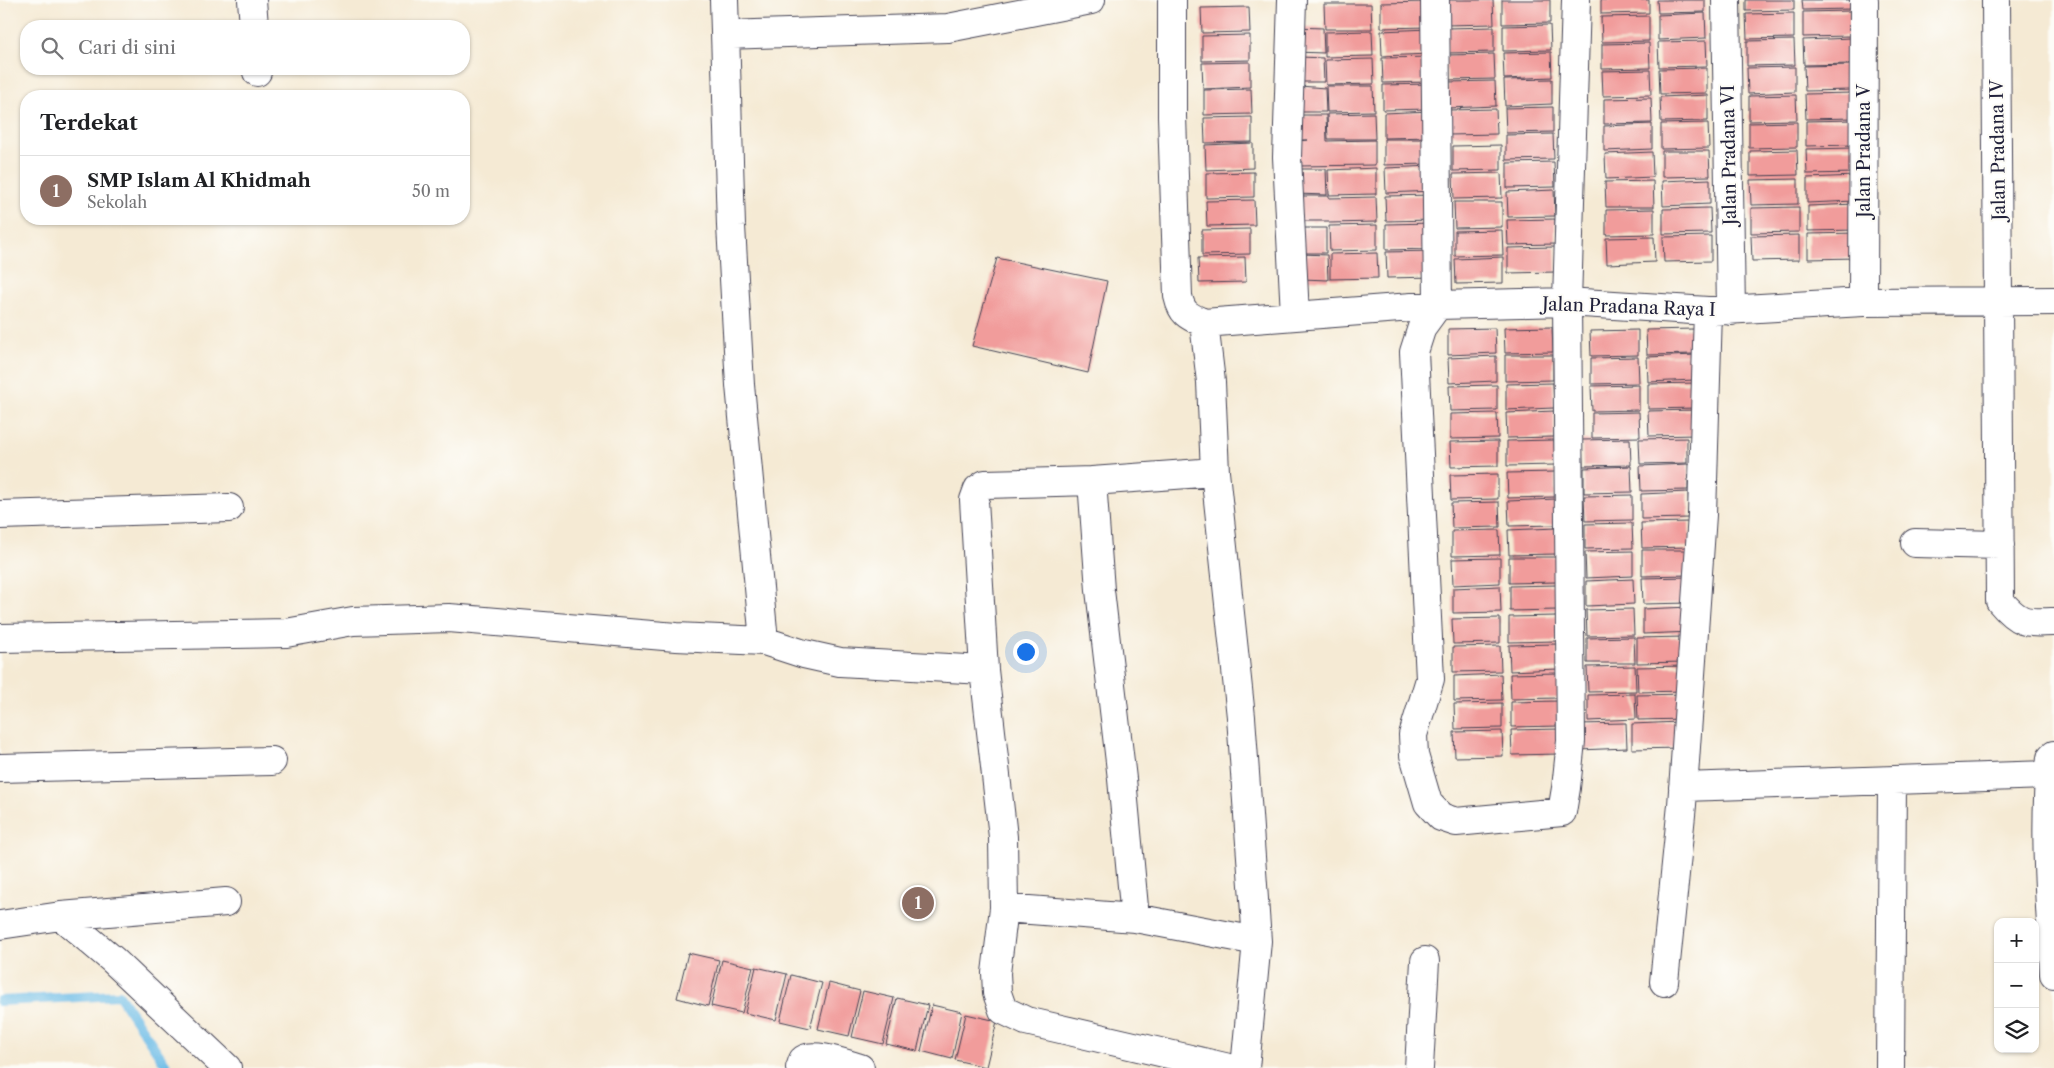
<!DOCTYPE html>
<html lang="id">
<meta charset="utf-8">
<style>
:root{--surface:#fff;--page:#f6f6f6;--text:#202124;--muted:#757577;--line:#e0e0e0;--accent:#1a73e8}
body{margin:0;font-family:"Libre Caslon Text",serif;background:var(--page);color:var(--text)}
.controls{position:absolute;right:15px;bottom:15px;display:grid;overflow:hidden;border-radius:10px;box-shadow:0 1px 4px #0004}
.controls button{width:45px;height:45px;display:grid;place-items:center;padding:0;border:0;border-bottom:1px solid var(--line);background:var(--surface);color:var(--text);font:25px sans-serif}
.you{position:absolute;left:1025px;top:651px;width:18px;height:18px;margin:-12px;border:4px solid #fff;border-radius:50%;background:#1a73e8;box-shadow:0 0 0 8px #1a73e833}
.badge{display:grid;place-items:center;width:32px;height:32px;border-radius:50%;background:var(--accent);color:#fff;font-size:16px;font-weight:700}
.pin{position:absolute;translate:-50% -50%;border:2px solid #fff;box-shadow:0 1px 5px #0006}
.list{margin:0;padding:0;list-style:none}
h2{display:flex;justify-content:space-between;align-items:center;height:65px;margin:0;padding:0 20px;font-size:21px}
h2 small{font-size:16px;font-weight:400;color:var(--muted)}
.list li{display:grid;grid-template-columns:32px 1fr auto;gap:15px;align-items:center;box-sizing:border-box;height:70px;padding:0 20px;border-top:1px solid var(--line)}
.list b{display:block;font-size:19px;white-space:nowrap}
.list p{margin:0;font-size:16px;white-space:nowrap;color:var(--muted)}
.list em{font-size:16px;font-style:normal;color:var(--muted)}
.icon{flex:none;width:28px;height:28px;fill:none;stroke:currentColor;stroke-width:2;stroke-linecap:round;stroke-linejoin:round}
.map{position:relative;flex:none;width:2054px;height:1068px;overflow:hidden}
.search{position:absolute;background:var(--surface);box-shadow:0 1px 4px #0004;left:20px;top:20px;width:450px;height:55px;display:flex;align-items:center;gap:12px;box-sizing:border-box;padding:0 18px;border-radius:20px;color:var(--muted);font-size:19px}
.panel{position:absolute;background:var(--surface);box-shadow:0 1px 4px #0004;left:20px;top:90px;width:450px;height:135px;border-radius:20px}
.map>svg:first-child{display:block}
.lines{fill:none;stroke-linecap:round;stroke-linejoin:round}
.stream{stroke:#6bbbe6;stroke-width:10}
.building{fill:#f19c9b}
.minor-casing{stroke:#424052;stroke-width:30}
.minor{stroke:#fff;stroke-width:28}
.labels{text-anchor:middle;stroke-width:4.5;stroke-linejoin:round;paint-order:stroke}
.street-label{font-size:18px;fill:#22223b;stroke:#fdfcf7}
</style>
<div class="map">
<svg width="2054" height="1068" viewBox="0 0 2054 1068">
<rect width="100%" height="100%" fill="#fdfcf7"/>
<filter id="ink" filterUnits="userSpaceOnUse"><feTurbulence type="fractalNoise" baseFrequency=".02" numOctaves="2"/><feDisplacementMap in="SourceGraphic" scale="10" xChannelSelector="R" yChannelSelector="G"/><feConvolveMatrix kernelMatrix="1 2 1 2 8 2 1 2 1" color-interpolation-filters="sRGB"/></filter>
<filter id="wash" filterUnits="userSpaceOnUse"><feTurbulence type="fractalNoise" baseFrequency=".0096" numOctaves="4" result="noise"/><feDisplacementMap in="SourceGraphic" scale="20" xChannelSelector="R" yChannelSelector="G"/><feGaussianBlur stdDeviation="1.12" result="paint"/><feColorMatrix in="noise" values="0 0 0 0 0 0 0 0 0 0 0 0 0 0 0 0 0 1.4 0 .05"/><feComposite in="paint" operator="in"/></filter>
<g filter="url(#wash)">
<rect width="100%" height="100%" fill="#f5ead4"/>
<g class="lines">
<path class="stream" d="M0 1001 119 995 168 1068"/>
</g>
<g id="blocks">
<path class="building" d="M1446 0H1493L1494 24 1446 25Z
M1502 0H1550V23L1502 24Z
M1601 0H1649V13L1601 14Z
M1657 0H1705V12L1658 13Z
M1746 0H1794V10L1746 11Z
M1802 0H1850V9L1803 10Z
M1428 2 1429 27 1381 28V3Z
M1324 4H1371L1372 29H1325Z
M1249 7 1250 32 1202 33 1201 8Z
M1850 11 1851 36 1803 37V12Z
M1705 13 1706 38 1658 40V15Z
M1794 13V38L1747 39 1746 14Z
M1649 16V41L1602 42 1601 17Z
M1550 25 1551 50 1503 51V26Z
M1294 27 1323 28 1324 53 1295 52Z
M1494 27V52L1447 53 1446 28Z
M1429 29V54L1382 56 1381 31Z
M1372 31 1373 56 1325 57V32Z
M1250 35V60L1202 61V36Z
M1851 38 1852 64 1804 65 1803 40Z
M1794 40 1795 65 1747 66V41Z
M1706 41 1707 66 1659 67 1658 42Z
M1649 43 1650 68 1602 69V44Z
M1551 52 1552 77 1504 79 1503 53Z
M1494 54 1495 79 1447 80V55Z
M1301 57 1323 58 1324 82H1302Z
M1429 57 1430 82 1383 83 1382 58Z
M1373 59 1374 84 1326 85 1325 60Z
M1250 62V87L1203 89 1202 63Z
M1852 65V90L1805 91 1804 66Z
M1795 67V92L1748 94 1747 68Z
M1707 68V93L1660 94 1659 69Z
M1650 70 1651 95 1603 96 1602 71Z
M1552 79V104L1505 106 1504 80Z
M1495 81 1496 106 1448 108V82Z
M1430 84 1431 109 1383 110V85Z
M1300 86 1325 88 1326 112H1300Z
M1326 86H1373L1374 111 1327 112Z
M1251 89 1252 114 1204 115V90Z
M1853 93V118L1806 119 1805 94Z
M1708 95V121L1661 122 1660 97Z
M1796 95 1797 120 1749 121V96Z
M1651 98 1652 123 1604 124V99Z
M1553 107V132L1506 133 1505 108Z
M1496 109 1497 134 1449 135 1448 110Z
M1431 111 1432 137 1384 138V113Z
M1374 113 1375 139H1328L1327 114Z
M1295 115H1326L1327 141 1375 140V165L1298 166 1297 141 1308 140H1296Z
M1252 117V142L1205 143 1204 118Z
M1853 120 1854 145 1806 146V121Z
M1797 122V147L1749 148V123Z
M1708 123 1709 148 1661 149V124Z
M1652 124V149L1604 151V126Z
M1553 134 1554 159 1506 160V135Z
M1384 139H1432V164L1384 165Z
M1253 143V168L1206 170 1205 145Z
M1501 145V170L1453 171V146Z
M1854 148V173L1807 174 1806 149Z
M1797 150 1798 175 1750 176V151Z
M1662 151H1709L1710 176 1662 177Z
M1652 152 1653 177 1606 179 1605 154Z
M1554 162 1555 187 1507 188V163Z
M1432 166 1433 191 1386 193 1385 168Z
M1376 168V194L1329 195 1328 170Z
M1295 169H1326L1327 195 1296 194Z
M1254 172V197L1206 198V173Z
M1501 173 1502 198 1454 199 1453 174Z
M1855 176V201L1807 203V178Z
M1710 179V204L1663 206 1662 181Z
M1798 179V204L1751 205 1750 180Z
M1653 181 1654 207H1606L1605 182Z
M1554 190 1555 216 1508 217 1507 192Z
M1433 195V220L1386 221 1385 196Z
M1298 196H1329V198L1376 197 1377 222 1329 223V221H1298Z
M1254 200 1255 225 1207 226 1206 201Z
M1454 202H1502V227L1455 228Z
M1855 204 1856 230 1808 231V206Z
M1799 207V232L1751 233V208Z
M1710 208 1711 233 1663 234V209Z
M1654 209V234L1606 235V210Z
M1555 219V244L1508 245 1507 220Z
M1434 223V249L1386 250V224Z
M1377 225V250L1330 251 1329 226Z
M1295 228H1326V253H1296Z
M1250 229V254L1202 255V230Z
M1502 230 1503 255 1455 256V231Z
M1856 233V258L1808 259V234Z
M1799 235V260L1752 261 1751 236Z
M1711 236V261L1664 262 1663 237Z
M1654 237 1655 262 1607 264 1606 238Z
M1555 247 1556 272 1508 273V248Z
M1434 251 1435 277 1387 278 1386 252Z
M1377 253 1378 278 1330 279V254Z
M1302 254 1327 255 1328 280 1302 279Z
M1245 257 1246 282 1199 283 1198 258Z
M1503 257V283L1456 284 1455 259Z
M997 258 1107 281 1088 373 972 346Z
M1552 327 1553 352 1505 353 1504 328Z
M1495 328 1496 353 1448 355V329Z
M1694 329 1695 354 1647 355 1646 330Z
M1638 330V355L1591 356 1590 331Z
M1505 355H1553V380L1505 381Z
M1695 355V380L1648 382 1647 357Z
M1496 356V381L1449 383 1448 358Z
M1638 357 1639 383 1591 384V358Z
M1553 383 1554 408 1506 410V384Z
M1695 383 1696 408 1648 409V384Z
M1497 385V410L1450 411 1449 386Z
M1639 385V410L1592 411 1591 386Z
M1696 410 1697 435 1649 436 1648 411Z
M1554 411V437L1507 438 1506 413Z
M1639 412 1640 437 1592 438V413Z
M1497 413 1498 438 1450 439V414Z
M1687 438V463L1640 464 1639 439Z
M1630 439 1631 465 1583 466 1582 440Z
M1554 440 1555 465 1507 466V441Z
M1498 441V466L1451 467 1450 442Z
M1688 464V490L1641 491 1640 466Z
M1631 466 1632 492 1584 493V468Z
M1555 472V497L1508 498 1507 473Z
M1498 474V499L1451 500 1450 475Z
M1688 492 1689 518 1641 519V494Z
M1632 495V520L1585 521 1584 496Z
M1556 499V525L1509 526 1508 501Z
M1499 502 1500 527 1452 528 1451 503Z
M1689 522 1690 547 1642 548 1641 523Z
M1632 523 1633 548 1585 549V524Z
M1556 528 1557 554 1509 555 1508 530Z
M1499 530 1500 555 1452 556V531Z
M1642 550H1689L1690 575 1642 576Z
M1633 551V576L1586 578 1585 552Z
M1509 557H1557V582L1509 583Z
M1500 558V583L1453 585 1452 559Z
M1690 577V603L1643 604 1642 578Z
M1633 579 1634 604 1586 606V581Z
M1557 585 1558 610 1510 611V586Z
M1500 586 1501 612 1453 613V588Z
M1690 607 1691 632 1643 634V609Z
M1633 609 1634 635 1587 636 1586 610Z
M1557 616V641L1509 642V617Z
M1500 618V643L1453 644 1452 619Z
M1634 637 1635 663H1587V638Z
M1684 637 1685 662 1637 663V638Z
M1557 644 1558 669 1510 671 1509 645Z
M1500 646 1501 671 1453 672V647Z
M1635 666 1636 691 1588 692 1587 667Z
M1685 666V691L1638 692 1637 667Z
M1558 673V698L1511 699 1510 674Z
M1501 674 1502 700 1454 701V676Z
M1635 694 1636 719 1588 721V695Z
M1685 694 1686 719 1638 720 1637 695Z
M1558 701 1559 726 1511 727V702Z
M1502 703V728L1455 729 1454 704Z
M1679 722 1680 748 1632 749V724Z
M1626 723 1627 748 1579 750 1578 724Z
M1559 729V754L1512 755 1511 730Z
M1502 731 1503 756 1455 757 1454 732Z
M688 953 719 960 708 1006 677 998Z
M722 960 753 967 742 1013 711 1006Z
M756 967 787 974 776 1020 745 1013Z
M791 975 822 983 810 1028 780 1021Z
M829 983 860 991 849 1036 818 1029Z
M863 991 894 998 883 1044 852 1037Z
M897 998 928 1005 917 1051 886 1044Z
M932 1005 962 1012 952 1059 921 1051Z
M966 1014 997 1021 986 1067 955 1060Z"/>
</g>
</g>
<g filter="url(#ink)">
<use href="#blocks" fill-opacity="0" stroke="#424052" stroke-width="1"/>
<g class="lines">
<g class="minor-casing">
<path id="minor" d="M252 0 254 26
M724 0 731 226 740 385 764 641 804 654 840 662 984 670 1003 837 1004 908 996 973 997 993 1003 1010 1026 1021 1229 1068
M1172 0V116L1178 296C1182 314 1188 316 1204 323L1438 305 1567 302 1708 311 1863 302 2054 301
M1292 0 1287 157 1295 315
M1435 0 1438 305 1422 327 1414 352 1430 679 1413 735 1414 755 1428 803 1441 817 1456 822 1562 812 1566 788 1571 741 1567 302 1576 0
M1726 0 1731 311
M1996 0 2000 601C2019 624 2026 623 2054 622
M725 35 948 28 1091 0
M257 69V72
M1863 302 1864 0
M1215 472 1241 717 1257 941
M0 515 229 508
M1915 543 2000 545
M0 638 286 633 353 621 449 618 676 637 764 641
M984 670 974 500 978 489 985 484 1092 481
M2054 755 2051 758C2043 830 2050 902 2054 974
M0 768 272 761
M1683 787 2050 775
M1004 908 1135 918 1257 941 1245 1068
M61 916 226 902
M1135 918 1122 779 1100 590 1092 481 1215 472 1211 382 1204 323
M0 925 61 916 113 960 227 1068
M1664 982 1682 805 1702 515 1708 311
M800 1068C801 1067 802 1061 803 1060 810 1051 849 1065 860 1068
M1419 1068 1425 961
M1890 1068 1892 781"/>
</g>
<use href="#minor" class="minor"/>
</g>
</g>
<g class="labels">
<g class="street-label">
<text transform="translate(1998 150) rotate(-91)" y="6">Jalan Pradana IV</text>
<text transform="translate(1864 151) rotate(-90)" y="6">Jalan Pradana V</text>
<text transform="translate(1729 155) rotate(-91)" y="6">Jalan Pradana VI</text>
<text transform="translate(1629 307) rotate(2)" y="6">Jalan Pradana Raya I</text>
</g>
</g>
</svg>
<div class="controls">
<button>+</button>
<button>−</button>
<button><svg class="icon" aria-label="layers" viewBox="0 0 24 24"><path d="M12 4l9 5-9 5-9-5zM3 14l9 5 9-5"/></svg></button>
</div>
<div class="you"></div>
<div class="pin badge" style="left:918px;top:903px;background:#8d6e63">1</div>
<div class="search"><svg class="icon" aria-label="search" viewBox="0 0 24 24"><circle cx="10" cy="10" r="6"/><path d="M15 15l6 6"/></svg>Cari di sini</div>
<section class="panel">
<h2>Terdekat<small></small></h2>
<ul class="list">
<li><span class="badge" style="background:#8d6e63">1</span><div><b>SMP Islam Al Khidmah</b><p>Sekolah</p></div><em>50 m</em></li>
</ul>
</section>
</div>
